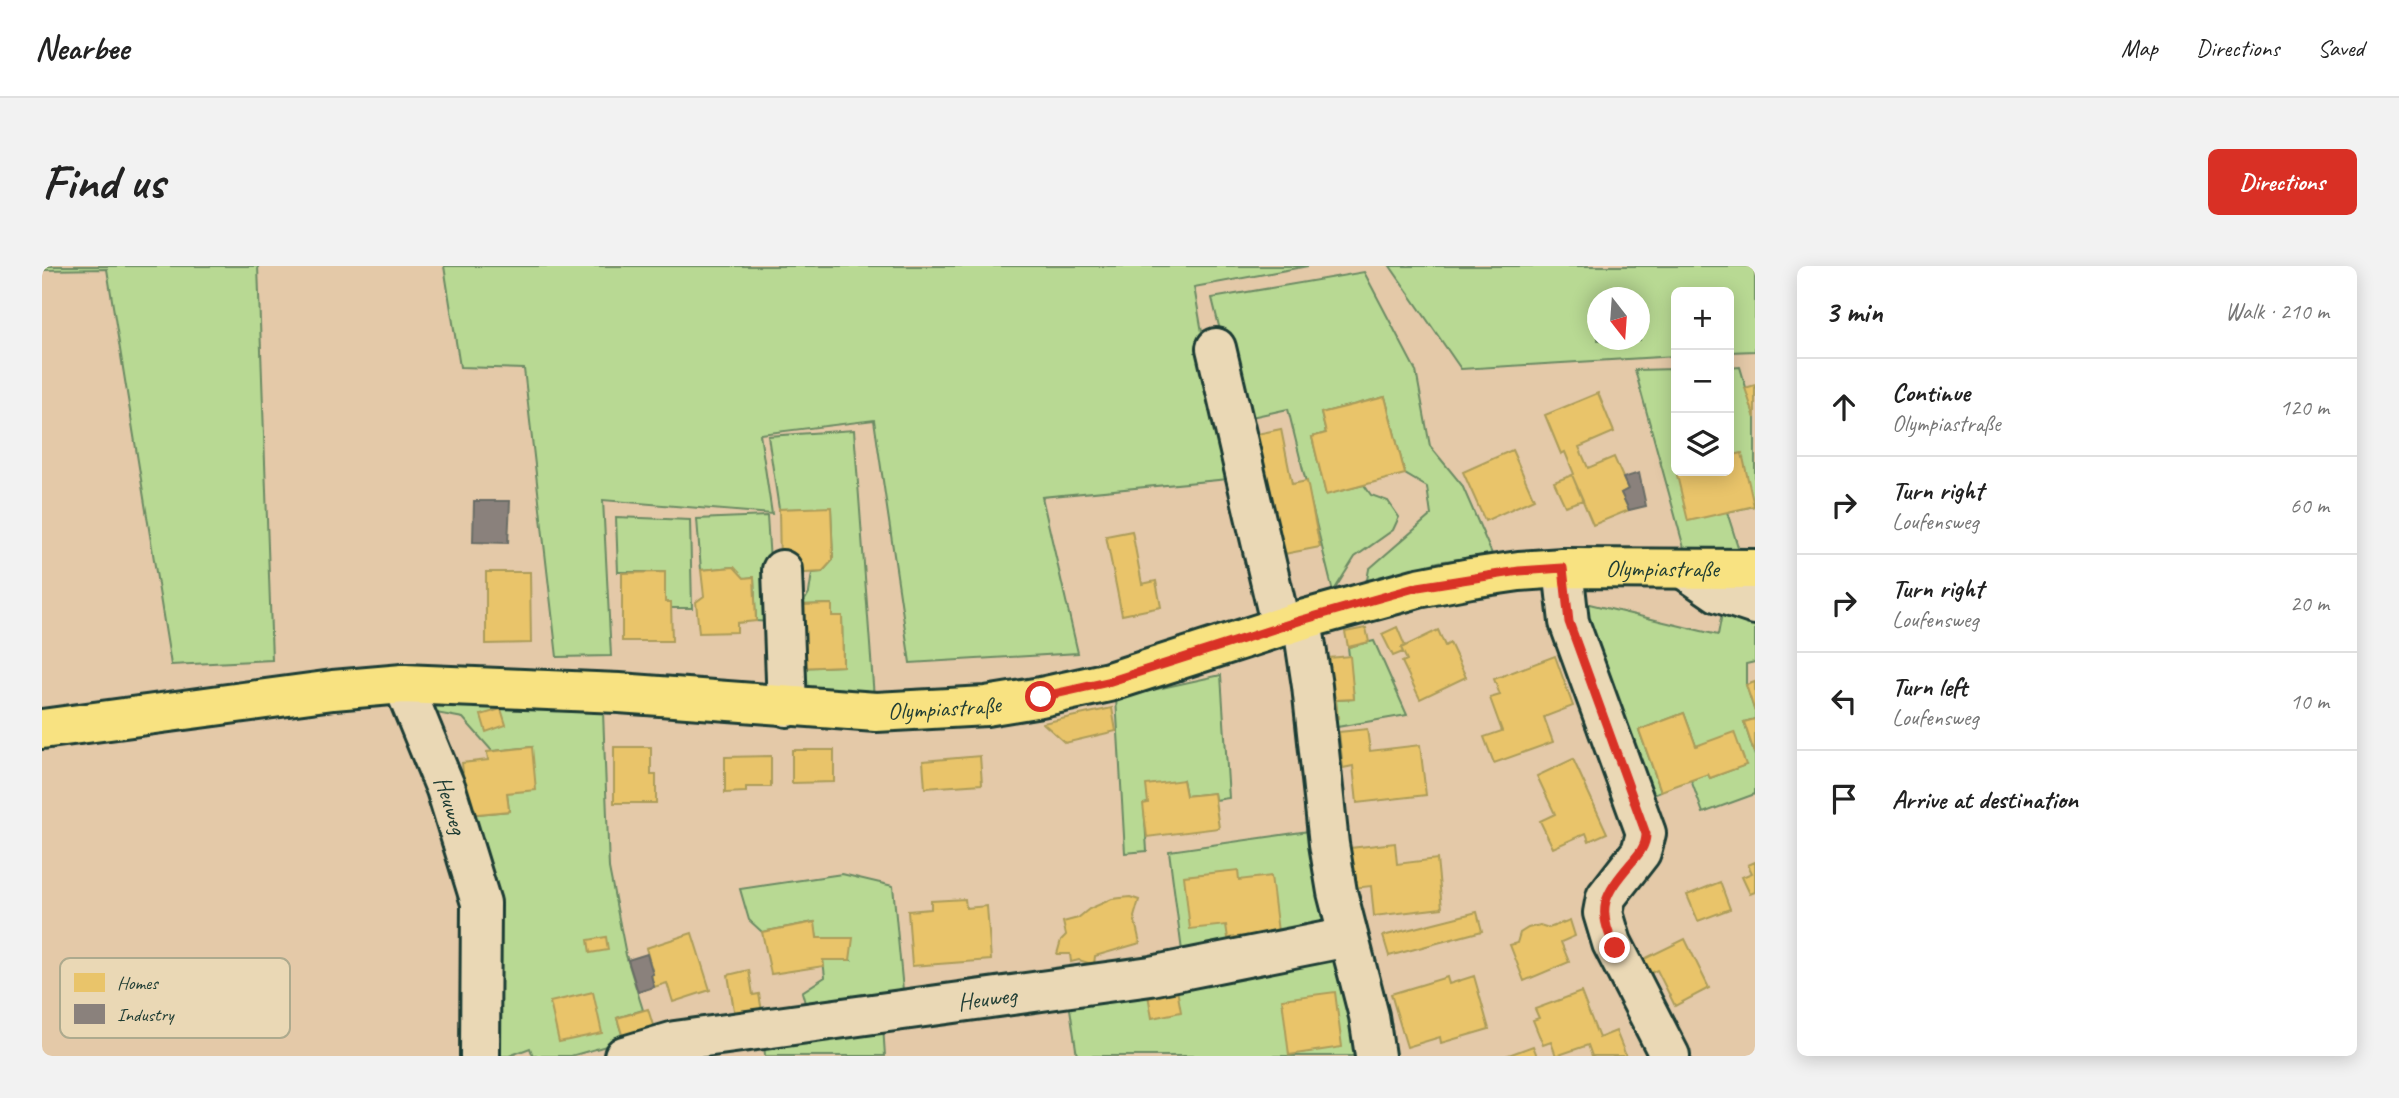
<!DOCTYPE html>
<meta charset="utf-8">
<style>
:root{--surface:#fff;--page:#f2f2f2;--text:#222;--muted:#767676;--line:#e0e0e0;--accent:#d93025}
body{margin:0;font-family:Caveat,sans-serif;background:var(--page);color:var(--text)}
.controls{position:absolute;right:21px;top:21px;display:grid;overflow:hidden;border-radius:10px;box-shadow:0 4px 18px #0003}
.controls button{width:63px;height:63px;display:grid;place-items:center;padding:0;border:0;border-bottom:2px solid var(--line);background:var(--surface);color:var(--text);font:35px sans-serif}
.compass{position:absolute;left:1545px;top:21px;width:63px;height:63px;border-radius:50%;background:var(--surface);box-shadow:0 4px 18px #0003;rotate:163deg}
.stop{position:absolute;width:21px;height:21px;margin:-16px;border:5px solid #d93025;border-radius:50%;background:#fff}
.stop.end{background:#d93025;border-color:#fff;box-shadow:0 2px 7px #0008}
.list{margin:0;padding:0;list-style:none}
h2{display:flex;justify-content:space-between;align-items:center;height:91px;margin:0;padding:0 28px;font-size:30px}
h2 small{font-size:23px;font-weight:400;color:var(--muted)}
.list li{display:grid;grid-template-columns:46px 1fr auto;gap:21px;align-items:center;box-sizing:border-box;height:98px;padding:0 28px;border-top:2px solid var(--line)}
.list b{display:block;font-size:26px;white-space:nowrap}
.list p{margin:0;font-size:23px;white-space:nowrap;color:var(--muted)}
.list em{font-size:23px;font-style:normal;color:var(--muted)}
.icon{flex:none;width:38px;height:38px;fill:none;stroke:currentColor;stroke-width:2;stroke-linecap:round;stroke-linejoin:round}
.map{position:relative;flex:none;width:1713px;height:790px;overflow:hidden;border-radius:10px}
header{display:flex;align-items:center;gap:42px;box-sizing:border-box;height:98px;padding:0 35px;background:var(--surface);border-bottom:2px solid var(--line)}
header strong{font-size:33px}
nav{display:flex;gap:38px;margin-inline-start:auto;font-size:24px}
.intro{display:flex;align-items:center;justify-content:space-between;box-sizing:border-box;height:168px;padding:0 42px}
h1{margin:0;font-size:49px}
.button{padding:18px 32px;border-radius:10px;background:var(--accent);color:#fff;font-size:24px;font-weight:700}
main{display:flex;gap:42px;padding:0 42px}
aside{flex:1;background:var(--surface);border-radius:10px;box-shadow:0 4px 18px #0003}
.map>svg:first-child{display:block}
.green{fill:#b8d993;stroke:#6c8b64;stroke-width:2;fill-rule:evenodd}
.homes{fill:#e9c46a;stroke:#ac9c5a;stroke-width:2}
.industry{fill:#8a817c;stroke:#6a6d66;stroke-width:2}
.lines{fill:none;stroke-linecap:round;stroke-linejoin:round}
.minor-casing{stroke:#1f3d34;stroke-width:44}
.major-casing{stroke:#1f3d34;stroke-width:44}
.minor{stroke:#ead8b5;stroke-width:38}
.major{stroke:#f8e281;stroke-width:38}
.route{stroke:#d93025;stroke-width:9}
.labels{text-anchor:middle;stroke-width:7;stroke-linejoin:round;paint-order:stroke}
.street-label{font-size:24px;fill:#1f3d34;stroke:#ead8b5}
.key{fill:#ead8b5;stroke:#adaa8e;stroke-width:2}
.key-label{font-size:19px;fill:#1f3d34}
</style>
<header>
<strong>Nearbee</strong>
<nav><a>Map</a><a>Directions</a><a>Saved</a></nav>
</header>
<div class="intro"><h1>Find us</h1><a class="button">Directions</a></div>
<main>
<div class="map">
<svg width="1713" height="790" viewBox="0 0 1713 790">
<rect width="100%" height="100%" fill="#e4c9a8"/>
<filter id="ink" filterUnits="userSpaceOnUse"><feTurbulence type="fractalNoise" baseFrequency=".0143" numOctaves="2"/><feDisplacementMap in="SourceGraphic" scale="14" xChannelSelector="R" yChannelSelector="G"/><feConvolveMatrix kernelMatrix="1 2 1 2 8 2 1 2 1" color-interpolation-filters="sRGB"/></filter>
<g filter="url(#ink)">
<path class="green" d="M0 0H216L230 394 129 399 65 3 0 4Z
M402 0H1266L1152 21 1186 213 1000 231 1036 387 868 397 832 154 718 168 730 248 561 234 569 390 515 391 482 103 418 101Z
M1348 0H1713V85L1687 86V26H1634V90L1419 103ZM1556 32H1598V74H1556Z
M1322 6 1374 105 1388 180 1420 219 1450 288 1396 296 1338 313 1325 314 1327 303 1389 249 1385 221 1363 208 1343 131 1279 147 1284 167 1270 171 1284 228 1322 219 1329 229 1346 235 1357 251 1351 264 1313 291 1291 326 1246 143 1200 153 1170 32Z
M1698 101 1713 152V240L1685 246 1697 284 1642 282 1593 104 1634 103V205H1687V102Z
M812 164 832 432 758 428 754 402 801 400 800 350H790V338L760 339 767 327 770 307 780 306 791 294 789 242 737 243 726 170Z
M725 250 732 356 714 355 712 311 702 312 691 301 659 304 655 253Z
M574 251 648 254 650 342H629V336H623V306H576Z
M1539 336 1676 369 1681 342 1713 348V396L1704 398V418L1713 446V453L1702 456 1713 490V528L1661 547 1649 514 1666 508 1668 512 1703 499 1654 480 1642 447 1597 464 1619 525 1604 531Z
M1332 375 1365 449 1295 461 1294 434 1312 433 1306 381Z
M1179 409 1187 532 1173 534 1172 527 1144 530 1141 514 1106 537 1102 538 1105 585 1083 587 1074 432Z
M392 437 561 446 567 602 584 689 601 744 575 752 582 775 529 790H491L488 782 467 790H456L425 549 467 545 465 527 490 481 450 485 421 452 394 447Z
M1274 564 1290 659 1141 693 1127 585Z
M800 608 851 620 862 735 766 748 760 726 783 711 781 694H808L775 672 772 656 720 666 707 654 698 623Z
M1290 686 1313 709 1324 790H1035L1026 729Z
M841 760 843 790H723L722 775Z"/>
<path class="homes" d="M1713 119V152L1703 122Z
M1556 127 1572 166 1537 181 1546 202 1572 191 1586 223 1579 227 1587 244 1551 259 1530 209 1532 208 1523 186 1519 188 1503 149Z
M1343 131 1363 208 1284 229 1270 171 1284 167 1279 147Z
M1239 163 1250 218 1265 215 1278 281 1232 290 1200 171Z
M1470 184 1492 233 1443 255 1421 206Z
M1700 187 1712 240 1646 255 1634 205H1687V190Z
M1530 209 1541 234 1523 240 1512 216Z
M789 241 791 294 780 306 747 308 738 300 737 243Z
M1090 265 1100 318 1114 315 1119 341 1080 349 1064 270Z
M692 301 702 312 712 311 714 355 695 357V366L657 367 654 336 662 330 659 304Z
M444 306H488L489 377 444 378Z
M623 306V336H629L630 375H580V307Z
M790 338V350H800L801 400 754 402 760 339Z
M1355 361 1363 380 1359 382 1361 386 1351 390 1340 368Z
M1324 362 1327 376 1306 381 1303 366Z
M1396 364 1403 380 1408 377 1424 411 1378 433 1360 396 1365 394 1359 382Z
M1308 390 1312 433 1294 434 1296 452 1280 453 1275 393Z
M1513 390 1531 440 1502 451 1511 476 1452 497 1442 471 1460 465 1448 432 1458 429 1452 413Z
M1713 416V446L1704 419Z
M1070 442 1074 465 1023 477 1001 457Z
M459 443 464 459 444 466 439 449Z
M1642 447 1654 480 1692 466 1704 499 1668 512 1666 508 1619 525 1597 464Z
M1713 453V486H1712L1702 456Z
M1325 463 1328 485 1378 479 1384 529 1315 537 1311 500 1301 502 1297 466Z
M490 481 494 524 465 527 467 545 425 549 420 497 446 494 445 486Z
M572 481H609V509H614V537H572Z
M750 484H792V516L750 517Z
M729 490V521H704V526L683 527V491Z
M938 490 940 518 883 522 881 495Z
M1531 493 1565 567 1547 575 1544 567 1511 582 1498 555 1513 548 1495 510Z
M1141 514 1144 530 1172 527 1177 562 1105 571 1101 538 1106 537 1104 519Z
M1353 577 1355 598 1395 593 1400 642 1332 650 1329 620 1303 623 1299 583Z
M1713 596V626L1708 628 1700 611 1710 607 1706 599Z
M1196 604 1197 614 1229 610 1236 666 1186 672 1184 659 1148 663 1142 610Z
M1678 616 1688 643 1656 655 1645 629Z
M1088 631 1097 634 1092 651 1098 677 1053 690 1052 699 1037 694 1029 696 1028 688H1015L1019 674 1024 669 1021 656 1036 652 1047 643 1070 633Z
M923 633 924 642 945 640 949 694 870 700 866 645 889 643V635Z
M1435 646 1440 665 1347 690 1341 670Z
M1528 654 1533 670 1519 676 1527 696 1482 715 1468 679 1475 677 1478 667 1486 662 1498 659 1507 662Z
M773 656 775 672H811L808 694H781L782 700 729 708 720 666Z
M650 667 668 724 631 736 625 717 612 721 609 709 611 708 604 682Z
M564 671 566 684 548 687 546 674Z
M1643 673 1667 722 1633 740 1615 704 1607 708 1600 694Z
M707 704 711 729 717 728 721 751 694 756 686 709Z
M1432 710 1447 763 1399 777 1398 771 1365 781 1349 728 1405 711 1407 718Z
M1133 712 1139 746 1110 752 1104 717Z
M551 726 560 767 517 776 508 736Z
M1293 726 1300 781 1247 789 1240 733Z
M1539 726 1557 772 1574 765 1584 790H1550L1546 779 1514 790 1509 776 1501 779 1491 754 1497 752 1493 743Z
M606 743 613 766 582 775 575 752Z
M1491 780 1495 790H1464Z"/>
<path class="industry" d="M1597 207 1604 240 1587 244 1579 227 1586 223 1581 212Z
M432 235H468L466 277 431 276Z
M605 688 611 708 609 709 612 721 596 726 586 694Z"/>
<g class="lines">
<g class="minor-casing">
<g id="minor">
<path d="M1174 82 1239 361"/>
<path d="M1521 302 1527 356 1604 567 1599 586 1564 631 1561 647 1570 677 1628 790"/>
<path d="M1642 303 1677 327 1713 339"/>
<path d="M740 304 745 441"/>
<path d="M1260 354 1270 420 1287 578 1295 626 1327 750 1333 790"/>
<path id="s1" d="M361 418 404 523 439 637 438 790"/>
<path id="s2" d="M582 790 633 775 1109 710 1306 671"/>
</g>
</g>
<g class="major-casing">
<g id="major">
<path id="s3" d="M0 463 291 424 361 418 577 427 834 446 944 440 999 431 1067 416 1260 354 1376 322 1429 312 1477 305 1521 302 1713 303"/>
</g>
</g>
<use href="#minor" class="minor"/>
<use href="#major" class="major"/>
</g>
</g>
<g class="lines" filter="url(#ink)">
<path class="route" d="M999 431 1066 416 1260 354 1376 321 1477 305 1521 302 1527 356 1604 568C1604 580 1597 588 1589 597 1562 629 1554 642 1573 682"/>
</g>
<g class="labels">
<g class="street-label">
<text dy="8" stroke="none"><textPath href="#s3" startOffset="1642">Olympiastraße</textPath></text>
<text dy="8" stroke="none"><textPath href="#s3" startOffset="906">Olympiastraße</textPath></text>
<text dy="8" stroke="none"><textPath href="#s1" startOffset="130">Heuweg</textPath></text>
<text dy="8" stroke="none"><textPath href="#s2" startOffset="368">Heuweg</textPath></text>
</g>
</g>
<rect x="18" y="692" width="230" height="80" rx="10" class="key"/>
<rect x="32" y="707" width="31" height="19" fill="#e9c46a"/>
<rect x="32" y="738" width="31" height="20" fill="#8a817c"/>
<g class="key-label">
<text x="75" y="723">Homes</text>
<text x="75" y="755">Industry</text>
</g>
</svg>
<div class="controls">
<button>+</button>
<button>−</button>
<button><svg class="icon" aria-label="layers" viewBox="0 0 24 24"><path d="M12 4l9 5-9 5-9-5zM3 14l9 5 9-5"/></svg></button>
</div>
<svg class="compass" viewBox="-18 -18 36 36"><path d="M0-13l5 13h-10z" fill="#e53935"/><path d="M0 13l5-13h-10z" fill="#767676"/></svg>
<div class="stop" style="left:999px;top:431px"></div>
<div class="stop end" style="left:1573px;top:682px"></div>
</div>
<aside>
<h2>3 min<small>Walk · 210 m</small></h2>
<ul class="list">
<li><svg class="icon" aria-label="ahead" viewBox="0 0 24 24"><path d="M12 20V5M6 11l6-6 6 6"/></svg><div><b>Continue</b><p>Olympiastraße</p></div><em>120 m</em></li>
<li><svg class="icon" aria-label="right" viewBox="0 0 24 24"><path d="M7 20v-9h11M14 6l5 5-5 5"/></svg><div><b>Turn right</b><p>Loufensweg</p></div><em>60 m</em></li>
<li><svg class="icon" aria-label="right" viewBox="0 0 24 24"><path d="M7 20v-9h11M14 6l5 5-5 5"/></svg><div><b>Turn right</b><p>Loufensweg</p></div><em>20 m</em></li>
<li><svg class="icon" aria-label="left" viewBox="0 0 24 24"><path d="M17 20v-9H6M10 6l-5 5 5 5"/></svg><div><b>Turn left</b><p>Loufensweg</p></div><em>10 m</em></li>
<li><svg class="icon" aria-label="arrive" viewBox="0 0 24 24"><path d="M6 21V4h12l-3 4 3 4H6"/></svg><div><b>Arrive at destination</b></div></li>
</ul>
</aside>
</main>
